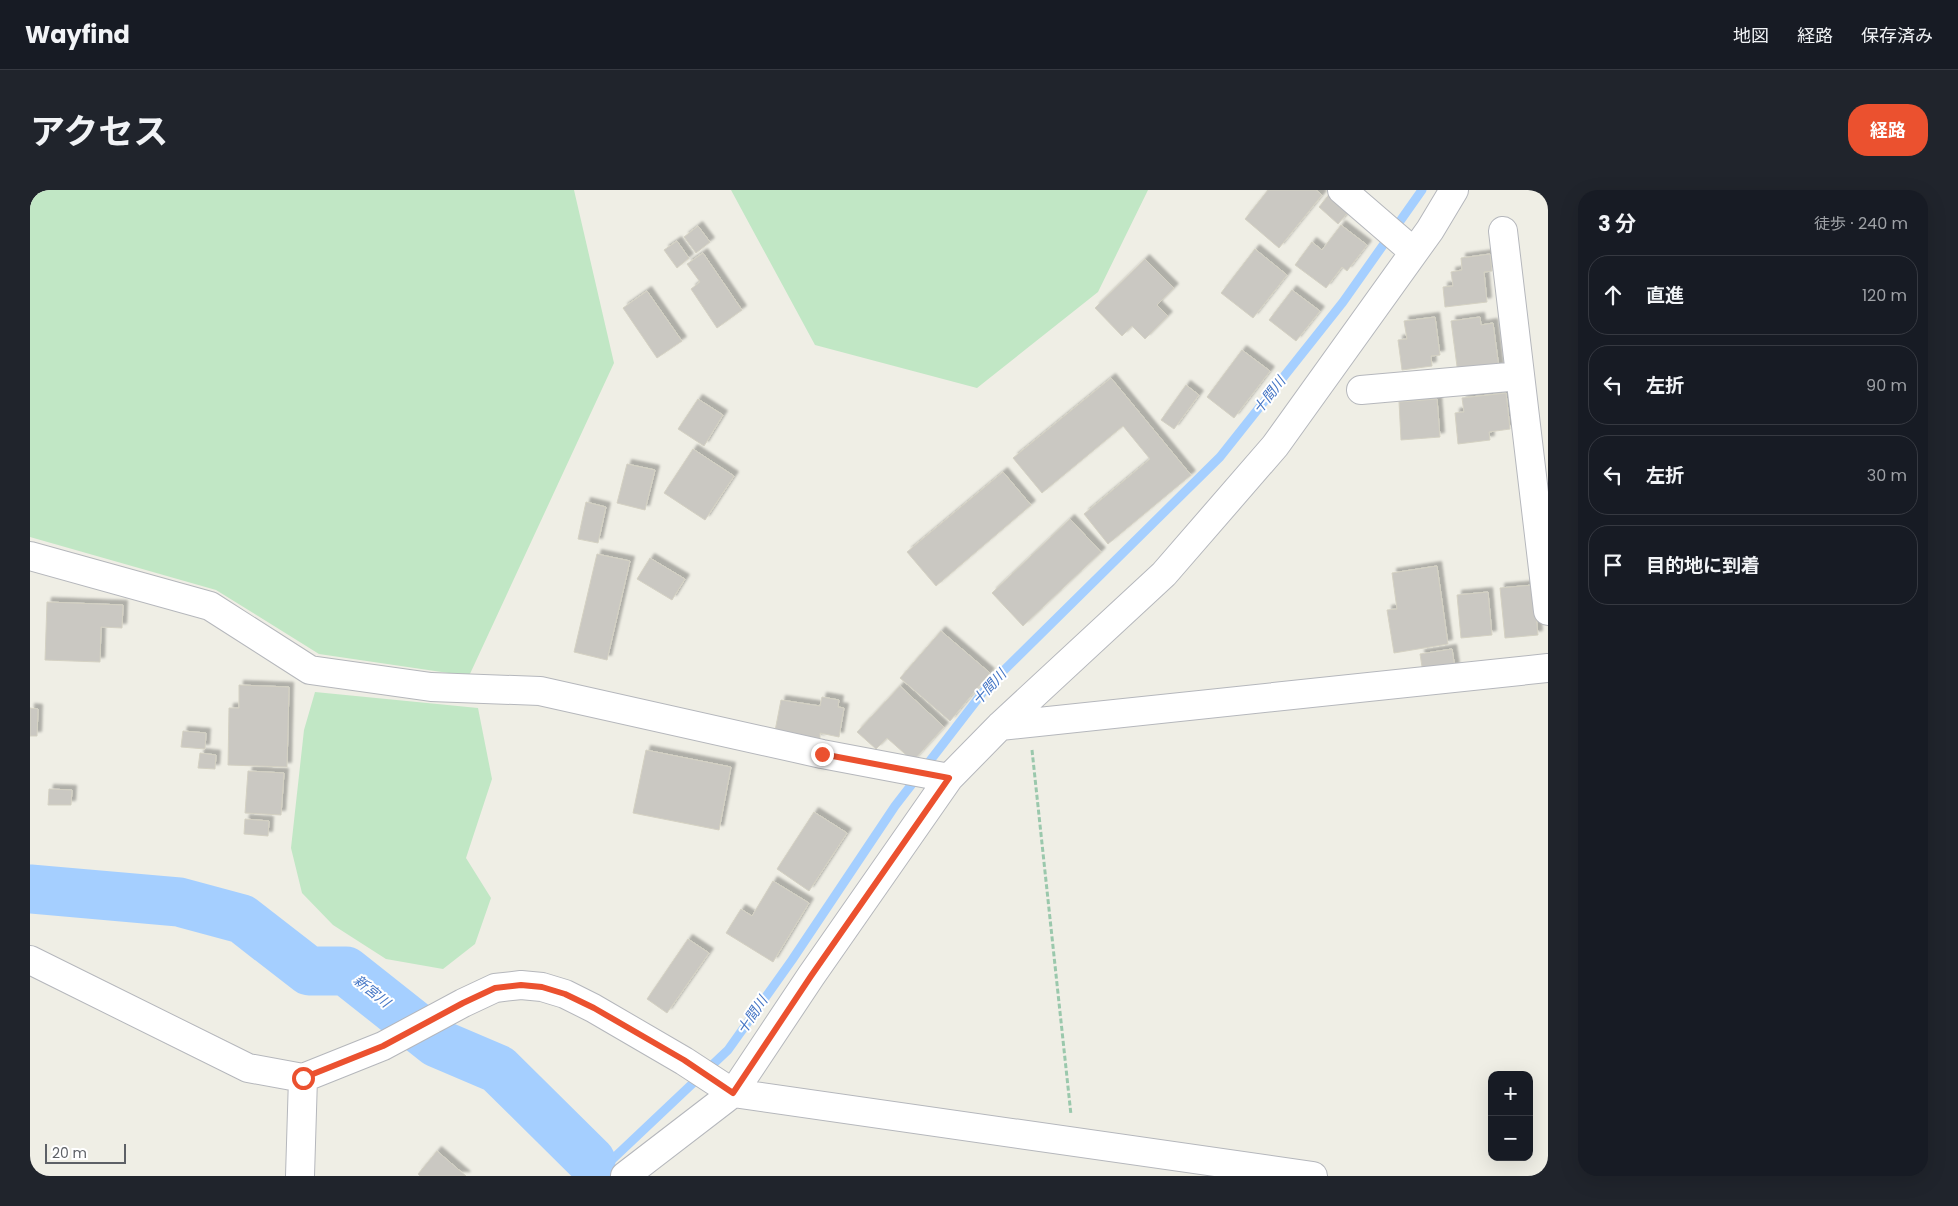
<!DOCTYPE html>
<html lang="ja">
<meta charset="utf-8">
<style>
:root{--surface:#171b24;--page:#20242c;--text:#f1f3f6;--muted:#9ea1a6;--line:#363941;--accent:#eb512f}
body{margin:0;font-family:Poppins,"Noto Sans JP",sans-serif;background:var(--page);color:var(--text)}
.controls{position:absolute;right:15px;bottom:15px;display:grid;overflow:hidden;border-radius:10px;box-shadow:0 5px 20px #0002}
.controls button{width:45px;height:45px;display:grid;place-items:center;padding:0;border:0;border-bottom:1px solid var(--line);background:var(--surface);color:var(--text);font:25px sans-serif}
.scale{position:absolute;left:15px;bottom:12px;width:81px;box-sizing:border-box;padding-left:5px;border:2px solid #5d6066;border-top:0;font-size:14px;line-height:18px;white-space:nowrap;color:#5d6066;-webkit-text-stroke:4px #fff;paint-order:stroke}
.stop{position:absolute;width:15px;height:15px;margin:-11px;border:4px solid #eb512f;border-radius:50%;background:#fff}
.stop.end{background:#eb512f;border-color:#fff;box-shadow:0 1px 5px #0008}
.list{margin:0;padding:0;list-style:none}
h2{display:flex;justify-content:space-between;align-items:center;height:65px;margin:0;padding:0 20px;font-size:21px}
h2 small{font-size:16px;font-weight:400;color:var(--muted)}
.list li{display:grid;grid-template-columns:32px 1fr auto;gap:15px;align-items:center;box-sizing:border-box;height:80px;margin:0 10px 10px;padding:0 10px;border:1px solid var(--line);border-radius:20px}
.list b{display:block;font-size:19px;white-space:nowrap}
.list em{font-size:16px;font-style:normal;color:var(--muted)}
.icon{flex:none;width:28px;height:28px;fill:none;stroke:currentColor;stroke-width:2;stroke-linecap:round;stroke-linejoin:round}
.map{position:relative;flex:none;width:1518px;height:986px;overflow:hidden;border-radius:20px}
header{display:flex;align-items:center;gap:30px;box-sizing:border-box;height:70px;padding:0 25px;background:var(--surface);border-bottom:1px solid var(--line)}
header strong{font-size:24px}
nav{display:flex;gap:28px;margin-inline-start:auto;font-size:18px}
.intro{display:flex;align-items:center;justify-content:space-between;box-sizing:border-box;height:120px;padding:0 30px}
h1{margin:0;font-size:35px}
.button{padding:12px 22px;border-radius:20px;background:var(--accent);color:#fff;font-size:18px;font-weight:700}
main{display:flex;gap:30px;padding:0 30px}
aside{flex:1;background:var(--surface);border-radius:20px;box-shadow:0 5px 20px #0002}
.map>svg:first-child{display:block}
.green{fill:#c1e7c5}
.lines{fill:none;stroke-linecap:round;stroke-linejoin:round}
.stream{stroke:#a5cfff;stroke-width:9}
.river{stroke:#a5cfff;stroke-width:49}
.building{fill:#cac8c2;stroke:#d4d1c3;filter:url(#shadow)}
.minor-casing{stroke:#b5b7bc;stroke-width:30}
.path{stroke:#9ac8ac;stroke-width:3;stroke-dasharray:5 2.5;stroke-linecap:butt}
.minor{stroke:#fff;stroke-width:28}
.route{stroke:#eb512f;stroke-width:6}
.labels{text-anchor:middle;stroke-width:4;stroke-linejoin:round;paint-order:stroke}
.water-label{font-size:14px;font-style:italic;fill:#4576c5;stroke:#fff}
</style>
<header>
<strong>Wayfind</strong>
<nav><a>地図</a><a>経路</a><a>保存済み</a></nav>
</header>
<div class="intro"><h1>アクセス</h1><a class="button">経路</a></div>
<main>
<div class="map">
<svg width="1518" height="986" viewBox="0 0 1518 986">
<defs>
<filter id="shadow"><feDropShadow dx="4.5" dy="-4.5" stdDeviation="1" flood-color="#0004"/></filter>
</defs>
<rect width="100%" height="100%" fill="#efeee5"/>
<path class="green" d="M0 0H544L584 173 439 486 289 464 186 400 0 347Z
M701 0H1118L1068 102 947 198 785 155Z
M285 502 448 518 462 589 436 668 461 708 445 754 413 779 356 769 303 735 272 703 261 658 274 540Z"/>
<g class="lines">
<path class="stream" d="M570 981 698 860 762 770 865 616 957 497 1190 267 1313 112 1392 0"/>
<path class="river" d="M0 699 149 712 212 729 279 781H316L407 853 468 879 561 971"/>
</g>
<path class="building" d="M1238 0H1286L1292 5 1249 58 1215 29Z
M1301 2 1321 19 1308 34 1289 17Z
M1311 35 1337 55 1317 81 1312 77 1296 98 1265 75 1282 52 1292 60Z
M668 36 680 52 666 63 654 47Z
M647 51 659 68 647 78 634 60Z
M1225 59 1257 85 1223 128 1191 103Z
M673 63 712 120 687 138 661 99 670 92 657 74Z
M1460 64 1462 81 1454 82 1457 112 1415 117 1413 97 1423 96 1421 82 1432 80 1431 68Z
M1115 69 1144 98 1127 115 1138 126 1115 149 1102 136 1092 146 1065 118Z
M1262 100 1290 121 1266 151 1239 130Z
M617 101 652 151 627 168 593 118Z
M1405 127 1410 165 1401 166 1402 176 1372 180 1368 150 1377 149 1374 131Z
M1450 127 1451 135 1463 133 1469 178 1428 184 1421 131Z
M1212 160 1240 181 1204 228 1177 207Z
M1081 188 1161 285 1078 354 1054 324 1120 269 1093 236 1012 303 983 268Z
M1156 195 1169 205 1144 239 1131 230Z
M1476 203 1480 239 1459 242 1460 250 1428 254 1425 223 1434 222 1432 208Z
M668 209 693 225 674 256 648 239Z
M1407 209 1410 247 1371 250 1369 212Z
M663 259 704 286 675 330 634 303Z
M597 274 625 280 615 320 587 313Z
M973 282 1001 315 906 396 877 362Z
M556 312 576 317 568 353 548 349Z
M1040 329 1071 362 993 436 962 403Z
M567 364 600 371 577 470 544 462Z
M620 368 655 389 642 410 607 389Z
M1407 376 1418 454 1364 463 1357 420 1367 419 1362 383Z
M1503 395 1508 445 1475 448 1470 398Z
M1458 402 1462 445 1431 448 1427 405Z
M17 412 93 415 92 438 71 437 70 472 15 470Z
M911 441 960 483 920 531 870 488Z
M1422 459 1425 478 1393 483 1390 464Z
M209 495 259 497 257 577 198 575 199 518H209Z
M870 496 914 537 883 571 857 548 846 559 827 542Z
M792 507 809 510 808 517 814 518 809 547 790 543V549L745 541 751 510 790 516Z
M0 518 8 519 7 546H0Z
M153 541 176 543 175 559 151 557Z
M616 560 701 577 689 640 603 623Z
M170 563 186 565 185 579 168 578Z
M218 581 254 583 251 625 215 623Z
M19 599 42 600 41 615H18Z
M784 622 817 643 779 701 747 679Z
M215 629 239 631 238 646 214 644Z
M743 691 779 713 743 772 696 743 711 719 722 726Z
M658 749 679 763 637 823 617 809Z
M407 961 436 986H390L388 984Z"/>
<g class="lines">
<g class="minor-casing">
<path id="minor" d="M1312 0 1384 62
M1473 41 1518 421
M1331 200 1490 186
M0 366 180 416 280 480 401 497 510 501 792 564 919 588
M970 536 1518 478
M0 770 218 878 273 888 353 856 433 813 465 798 491 795 512 797 535 804 563 818 654 871 703 903 1283 986
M270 986 273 888
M595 986 703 903 781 786 919 588 970 536 1134 384 1245 256 1400 40 1424 0"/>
</g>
<path class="path" d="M1002 560 1041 925"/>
<use href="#minor" class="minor"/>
</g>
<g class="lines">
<path class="route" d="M273 888 353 856 433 813 465 798 491 795 512 797 535 804 564 818 654 870 703 903 781 786 919 588 792 564"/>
</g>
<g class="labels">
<g class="water-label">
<text transform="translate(1239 205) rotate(-52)" y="5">十間川</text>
<text transform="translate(959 497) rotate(-48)" y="5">十間川</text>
<text transform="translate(342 801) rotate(39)" y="5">新宮川</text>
<text transform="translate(722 825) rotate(-56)" y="5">十間川</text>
</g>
</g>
</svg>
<div class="controls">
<button>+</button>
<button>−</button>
</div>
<div class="scale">20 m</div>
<div class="stop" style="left:273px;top:888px"></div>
<div class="stop end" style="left:792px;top:564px"></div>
</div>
<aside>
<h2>3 分<small>徒歩 · 240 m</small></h2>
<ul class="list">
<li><svg class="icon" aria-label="ahead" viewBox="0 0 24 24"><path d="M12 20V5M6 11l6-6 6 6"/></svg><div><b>直進</b></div><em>120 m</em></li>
<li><svg class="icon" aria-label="left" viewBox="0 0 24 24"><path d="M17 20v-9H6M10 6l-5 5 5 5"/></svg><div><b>左折</b></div><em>90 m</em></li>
<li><svg class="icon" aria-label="left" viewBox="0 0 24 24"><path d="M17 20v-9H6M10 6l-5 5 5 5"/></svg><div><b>左折</b></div><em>30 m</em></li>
<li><svg class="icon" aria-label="arrive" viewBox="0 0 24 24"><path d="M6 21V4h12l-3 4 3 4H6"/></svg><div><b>目的地に到着</b></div></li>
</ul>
</aside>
</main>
